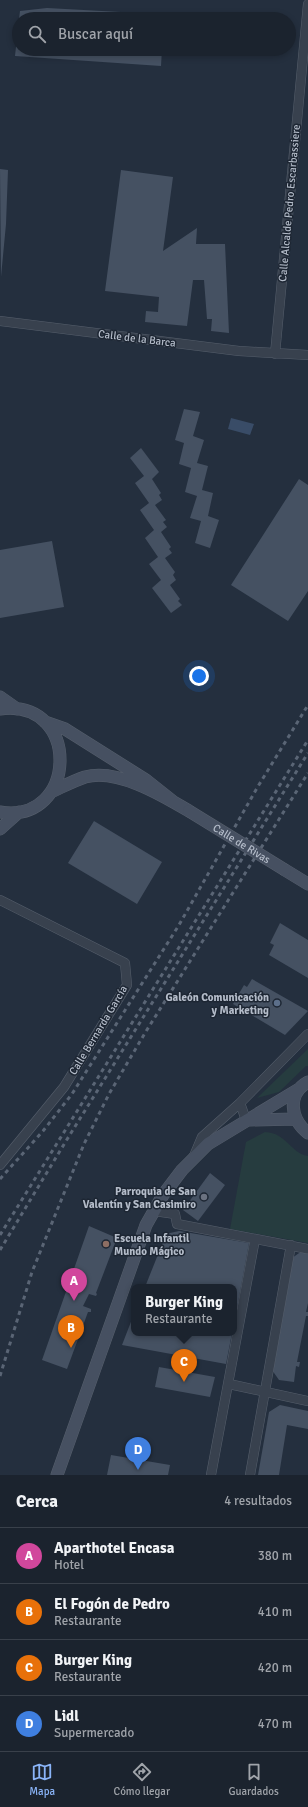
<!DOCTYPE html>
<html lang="es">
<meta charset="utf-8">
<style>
:root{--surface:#1b232e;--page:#282f3a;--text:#f1f3f6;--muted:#a0a4aa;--line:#39404a;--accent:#8ab4f8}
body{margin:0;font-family:Signika,sans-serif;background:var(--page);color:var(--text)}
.you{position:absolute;left:199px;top:676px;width:14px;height:14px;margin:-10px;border:3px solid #fff;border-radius:50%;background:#1a73e8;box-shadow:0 0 0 6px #1a73e833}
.badge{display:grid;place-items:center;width:26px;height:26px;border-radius:50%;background:var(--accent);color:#fff;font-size:13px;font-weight:700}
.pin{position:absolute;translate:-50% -33px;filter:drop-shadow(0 1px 2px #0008)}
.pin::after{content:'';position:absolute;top:21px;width:14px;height:12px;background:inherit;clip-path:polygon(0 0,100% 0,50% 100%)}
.popup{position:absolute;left:131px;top:1284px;width:106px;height:52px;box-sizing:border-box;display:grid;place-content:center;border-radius:8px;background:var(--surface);filter:drop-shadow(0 1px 3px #0005);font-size:13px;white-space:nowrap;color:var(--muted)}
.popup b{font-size:15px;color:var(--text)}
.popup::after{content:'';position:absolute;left:50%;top:100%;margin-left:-8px;border:8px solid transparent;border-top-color:var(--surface)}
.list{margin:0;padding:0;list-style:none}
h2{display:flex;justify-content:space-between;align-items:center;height:52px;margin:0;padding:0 16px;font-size:17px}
h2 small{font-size:13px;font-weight:400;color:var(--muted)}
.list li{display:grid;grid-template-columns:26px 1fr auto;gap:12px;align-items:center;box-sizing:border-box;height:56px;padding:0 16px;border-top:1px solid var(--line)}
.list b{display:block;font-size:15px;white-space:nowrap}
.list p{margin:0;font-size:13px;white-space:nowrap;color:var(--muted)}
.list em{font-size:13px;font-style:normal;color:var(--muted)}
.icon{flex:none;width:22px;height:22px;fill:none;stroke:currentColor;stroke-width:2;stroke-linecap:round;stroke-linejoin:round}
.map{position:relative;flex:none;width:308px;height:1475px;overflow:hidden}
.search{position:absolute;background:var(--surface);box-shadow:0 2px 6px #0003;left:12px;right:12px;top:12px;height:44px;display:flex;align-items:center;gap:10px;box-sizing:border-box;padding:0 14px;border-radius:22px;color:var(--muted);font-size:15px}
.sheet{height:276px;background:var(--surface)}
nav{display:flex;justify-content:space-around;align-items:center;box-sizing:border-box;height:56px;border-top:1px solid var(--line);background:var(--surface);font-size:11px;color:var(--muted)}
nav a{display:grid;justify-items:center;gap:2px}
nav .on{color:var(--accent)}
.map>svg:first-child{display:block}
.green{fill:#263c3f}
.water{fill:#394c67}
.building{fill:#455162}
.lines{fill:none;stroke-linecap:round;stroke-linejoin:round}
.street-casing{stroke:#565f6c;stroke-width:10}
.secondary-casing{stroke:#565f6c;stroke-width:13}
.street{stroke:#38414e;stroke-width:9}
.secondary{stroke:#465061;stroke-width:12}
.rail{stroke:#5a6575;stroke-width:3;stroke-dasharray:4 4;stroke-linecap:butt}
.secondary-bridge-casing{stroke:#565f6c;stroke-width:13;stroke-linecap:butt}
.secondary-bridge{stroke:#465061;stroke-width:12}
.service-dot{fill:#5c6f8a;stroke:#1d2633;stroke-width:1.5}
.worship-dot{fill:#6b7280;stroke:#1d2633;stroke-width:1.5}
.education-dot{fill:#8d6e63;stroke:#1d2633;stroke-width:1.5}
.labels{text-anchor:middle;stroke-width:3;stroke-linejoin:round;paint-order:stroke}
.street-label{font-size:11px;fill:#b4bcc9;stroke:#1d2633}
.poi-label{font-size:11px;font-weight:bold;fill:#b4bcc9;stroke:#1d2633;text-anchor:end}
</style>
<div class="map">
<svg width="308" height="1475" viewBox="0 0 308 1475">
<rect width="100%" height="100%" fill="#242f3e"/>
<path class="green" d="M308 1049V1066H306L279 1092 257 1098Z
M265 1132C287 1133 290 1153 308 1156V1243L230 1229 246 1142Z"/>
<path class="water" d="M231 418 254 424 250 435 228 429Z"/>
<path class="building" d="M47 8 139 13V19H19L20 11Z
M18 28 19 49H162L161 66 15 56Z
M0 169 8 170 6 224 1 277Z
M121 170 173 177 163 251 197 228 196 244H225L229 333 211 331 212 319H207L204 280H193L187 326 145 322 146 311 158 312 159 297 105 291Z
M184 409 200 412 193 436 204 440 197 463 208 466 202 490 213 493 208 516 219 520 210 548 195 543 201 521 190 518 197 496 185 492 191 468 179 464 184 443 175 440Z
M141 448 159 472 152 479 161 493 159 495 162 500 155 505 166 520 163 522 167 527 161 532 171 547 169 549 172 553 165 558 175 572 173 575 176 580 170 585 180 599 178 601 182 605 171 613 152 588 161 580 149 564 158 557 145 538 154 530 140 510 149 503 135 483 144 476 130 458Z
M299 479 308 485V591L288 621 231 585Z
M52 541 64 607 0 618V550Z
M94 821 162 862 137 904 68 863Z
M280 923 308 940V978L269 955 274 945 270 943Z
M252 979 308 1011 285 1035 233 1004 244 985 247 987Z
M210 1173 225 1185 198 1221 183 1210Z
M89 1226 117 1238 96 1293 97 1294 96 1296 89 1294 83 1306 91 1309V1312H88L67 1369 42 1360Z
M179 1231 249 1243 235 1319 234 1287H145L165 1237 170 1233Z
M302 1251 308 1252V1303L306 1312H308V1316H306L297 1362H300L299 1367 296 1366 294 1382 279 1380 272 1370 292 1258Z
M134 1314V1333H232L226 1364 122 1345Z
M159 1367 215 1377 210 1397 155 1387Z
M280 1405 308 1411V1429L287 1425 279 1475H258L269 1412Z
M111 1455 170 1465 168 1475H107Z"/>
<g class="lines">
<g class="street-casing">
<path id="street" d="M0 321 239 351 308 355
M275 354 308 4
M0 900 125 963 127 985 64 1087 0 1165
M240 1103 246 1120
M194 1156 202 1137 240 1103 308 1034
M154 1211 175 1214 177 1224 308 1249
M229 1384 308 1401
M211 1475 255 1239
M250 1475 291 1245"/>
</g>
<g class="secondary-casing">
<path id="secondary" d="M0 697 17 709
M0 709C82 698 78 825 0 812
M45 722 65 729 146 780 175 803
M51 792C62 787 73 781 85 777 117 768 162 795 189 811
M0 829 19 812
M285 870 308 884
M308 1082C286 1094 291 1120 308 1133
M249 1120 295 1119
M57 1475 146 1225 163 1195 182 1170 208 1144 299 1089"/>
</g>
<use href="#street" class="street"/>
<use href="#secondary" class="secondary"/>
<path class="rail" d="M0 1179 43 1131 72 1094 179 925 257 788 308 705
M0 1235 308 740
M0 1250 66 1141 308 753
M0 1376 32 1272 84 1144 109 1094 145 1033 308 773"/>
<g class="secondary-bridge-casing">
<g id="secondary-bridge">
<path id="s1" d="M189 811 285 870"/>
</g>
</g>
<use href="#secondary-bridge" class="secondary-bridge"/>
</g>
<circle class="service-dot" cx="277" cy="1003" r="4"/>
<circle class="worship-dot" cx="204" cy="1197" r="4"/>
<circle class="education-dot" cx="106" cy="1244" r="4"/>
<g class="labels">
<g class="street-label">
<text transform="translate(289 203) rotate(-85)" y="4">Calle Alcalde Pedro Escarbassiere</text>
<text transform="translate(137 338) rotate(7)" y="4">Calle de la Barca</text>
<text dy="4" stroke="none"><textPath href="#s1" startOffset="62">Calle de Rivas</textPath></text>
<text transform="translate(98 1030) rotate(-59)" y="4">Calle Bernarda García</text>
</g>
<g class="poi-label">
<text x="269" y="1001">Galeón Comunicación<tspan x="269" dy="13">y Marketing</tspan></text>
<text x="196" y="1195">Parroquia de San<tspan x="196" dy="13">Valentín y San Casimiro</tspan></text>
<text x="114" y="1242" text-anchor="start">Escuela Infantil<tspan x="114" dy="13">Mundo Mágico</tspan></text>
</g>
</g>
</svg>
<div class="you"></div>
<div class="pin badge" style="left:74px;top:1301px;background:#d1479c">A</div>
<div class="pin badge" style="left:71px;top:1348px;background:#e8710a">B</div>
<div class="pin badge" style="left:184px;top:1382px;background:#e8710a">C</div>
<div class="popup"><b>Burger King</b>Restaurante</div>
<div class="pin badge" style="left:138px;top:1470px;background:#3f7fe0">D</div>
<div class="search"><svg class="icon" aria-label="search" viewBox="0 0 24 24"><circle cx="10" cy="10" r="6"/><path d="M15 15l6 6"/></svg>Buscar aquí</div>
</div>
<section class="sheet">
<h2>Cerca<small>4 resultados</small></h2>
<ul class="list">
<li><span class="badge" style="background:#d1479c">A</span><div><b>Aparthotel Encasa</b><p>Hotel</p></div><em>380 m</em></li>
<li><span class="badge" style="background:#e8710a">B</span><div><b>El Fogón de Pedro</b><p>Restaurante</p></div><em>410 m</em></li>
<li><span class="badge" style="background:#e8710a">C</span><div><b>Burger King</b><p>Restaurante</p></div><em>420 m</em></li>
<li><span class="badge" style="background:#3f7fe0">D</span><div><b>Lidl</b><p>Supermercado</p></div><em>470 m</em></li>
</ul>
</section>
<nav>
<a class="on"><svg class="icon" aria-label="map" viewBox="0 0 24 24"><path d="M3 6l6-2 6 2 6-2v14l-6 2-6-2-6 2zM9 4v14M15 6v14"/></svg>Mapa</a>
<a><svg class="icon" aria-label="directions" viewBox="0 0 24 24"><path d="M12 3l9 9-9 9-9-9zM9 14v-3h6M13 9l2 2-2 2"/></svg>Cómo llegar</a>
<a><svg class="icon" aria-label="saved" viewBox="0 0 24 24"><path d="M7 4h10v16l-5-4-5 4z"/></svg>Guardados</a>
</nav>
